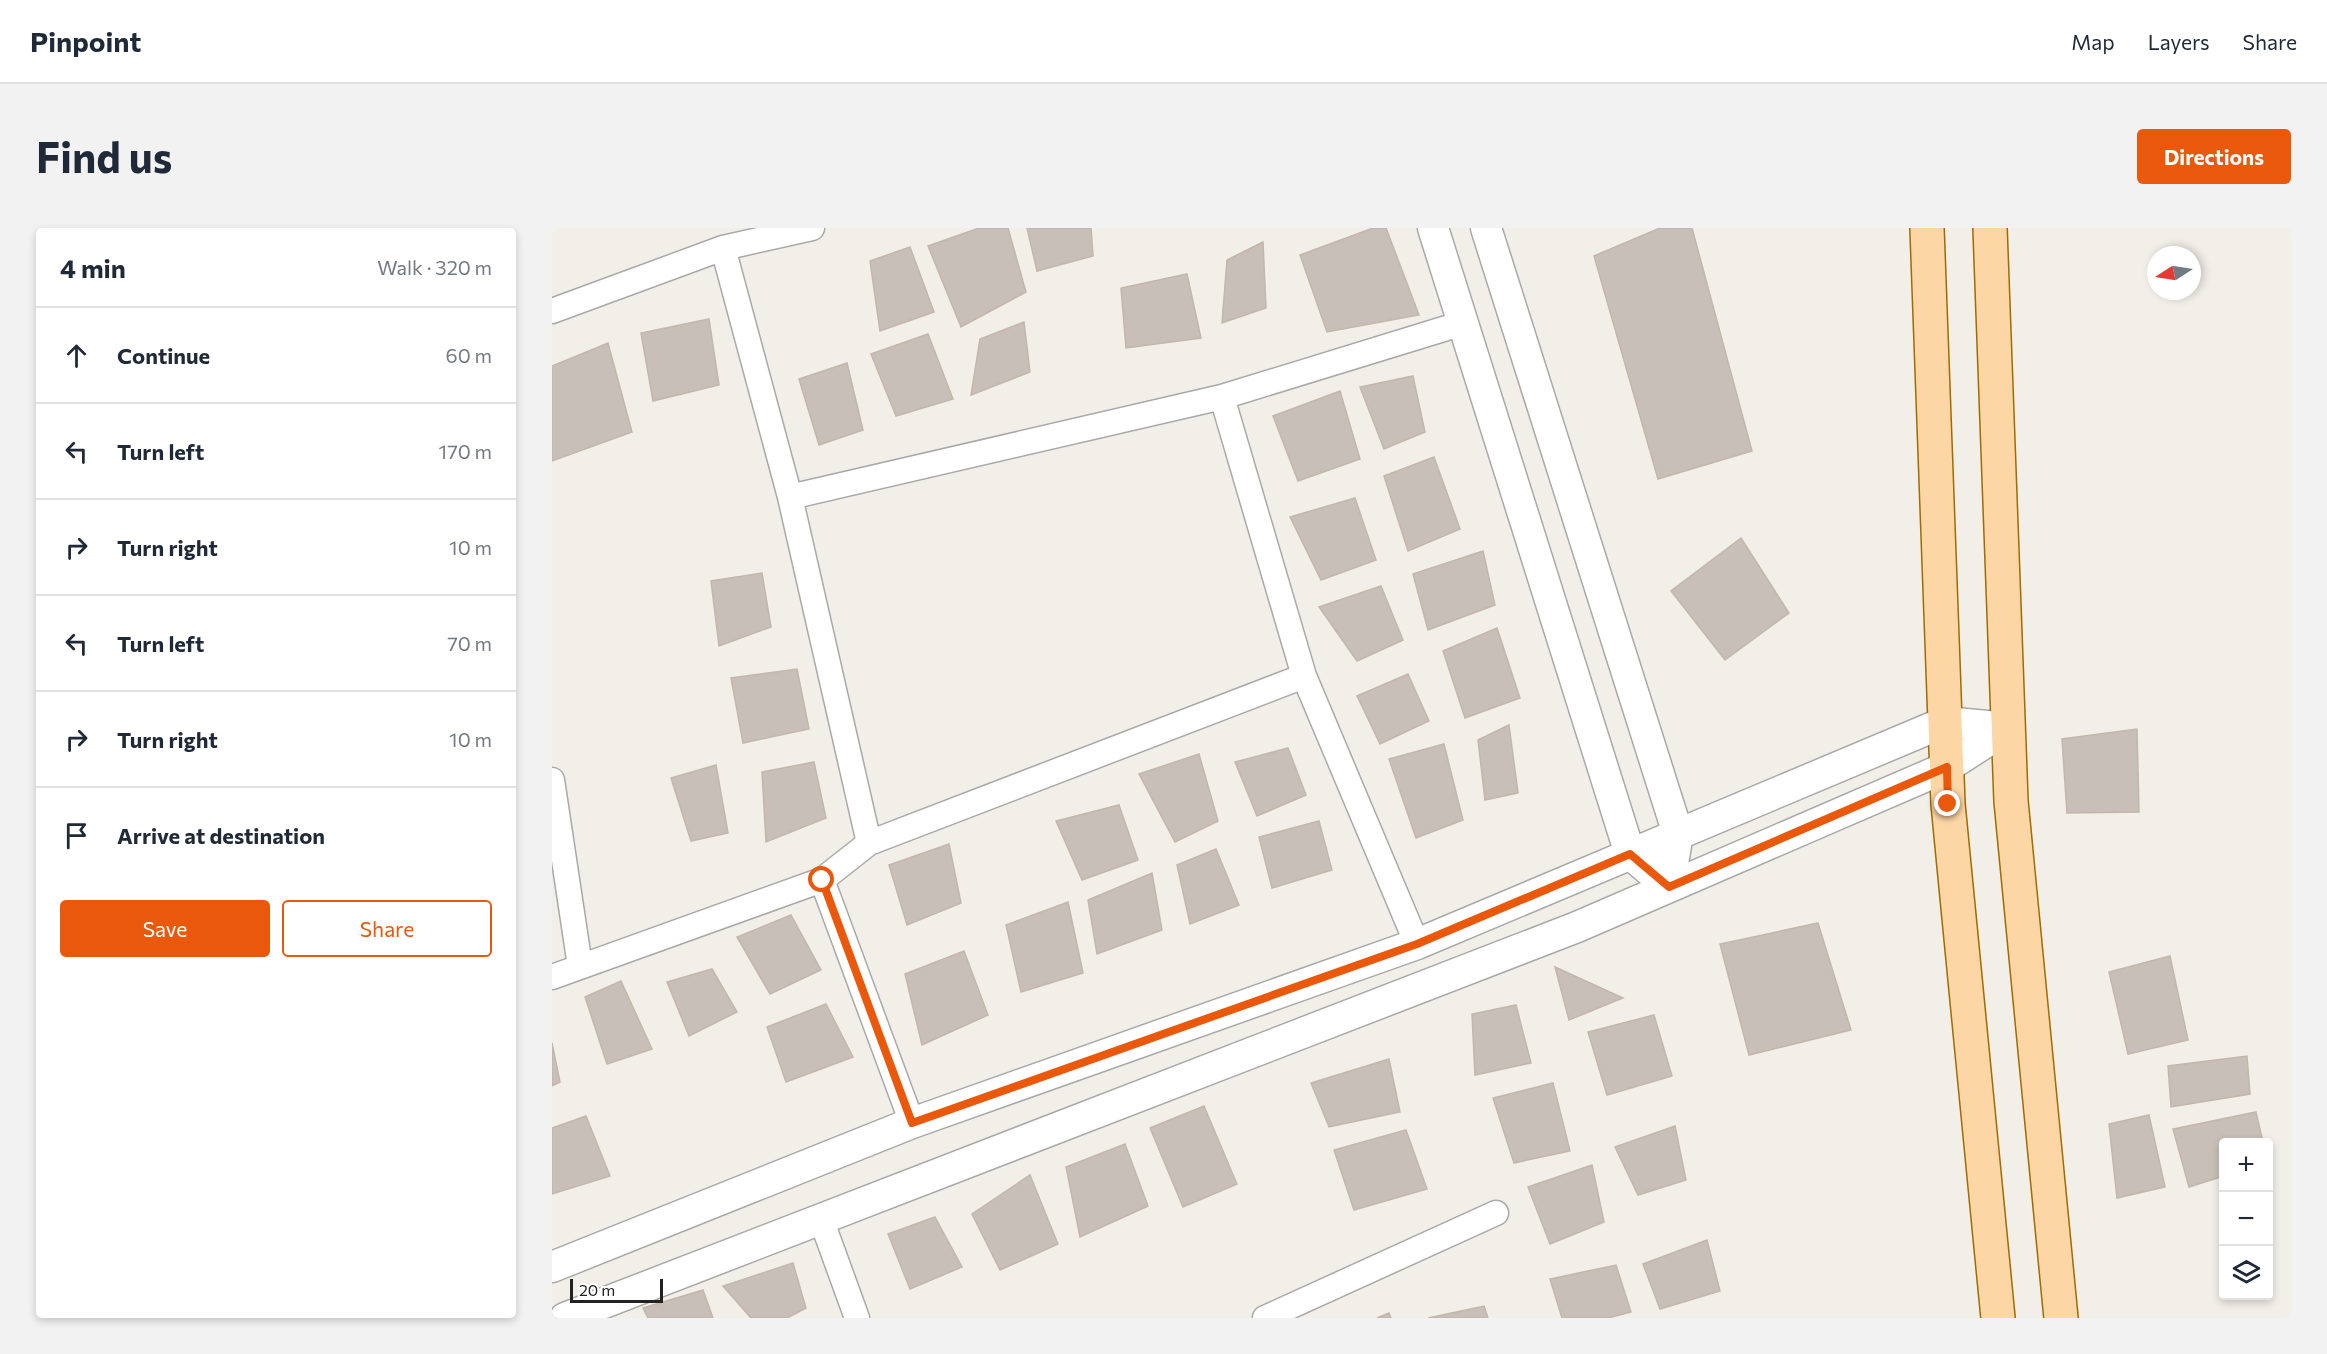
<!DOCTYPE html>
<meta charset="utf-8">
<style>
:root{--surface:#fff;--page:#f2f2f3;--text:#1f2937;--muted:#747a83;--line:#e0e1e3;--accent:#ea580c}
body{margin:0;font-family:Commissioner,sans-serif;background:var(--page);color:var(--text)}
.controls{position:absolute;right:18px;bottom:18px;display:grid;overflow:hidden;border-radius:6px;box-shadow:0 3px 9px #0003}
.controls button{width:54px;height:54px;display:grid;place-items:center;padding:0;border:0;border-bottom:2px solid var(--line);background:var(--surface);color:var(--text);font:30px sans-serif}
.compass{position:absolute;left:1595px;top:18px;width:54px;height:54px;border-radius:50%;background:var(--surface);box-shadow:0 3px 9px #0003;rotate:258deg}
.scale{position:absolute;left:18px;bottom:15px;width:93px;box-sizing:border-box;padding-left:6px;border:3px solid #222;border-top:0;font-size:16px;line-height:21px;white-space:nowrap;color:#222;-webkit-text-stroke:4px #fff;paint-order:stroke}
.stop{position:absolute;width:18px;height:18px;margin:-14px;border:4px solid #ea580c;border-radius:50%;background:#fff}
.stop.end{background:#ea580c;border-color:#fff;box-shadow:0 2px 6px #0008}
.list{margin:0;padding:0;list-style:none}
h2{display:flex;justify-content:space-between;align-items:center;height:78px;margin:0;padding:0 24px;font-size:26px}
h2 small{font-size:20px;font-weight:400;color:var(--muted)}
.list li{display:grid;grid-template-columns:39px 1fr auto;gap:18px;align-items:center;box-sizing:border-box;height:96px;padding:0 24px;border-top:2px solid var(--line)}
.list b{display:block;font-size:22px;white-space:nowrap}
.list em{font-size:20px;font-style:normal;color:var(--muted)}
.actions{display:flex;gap:12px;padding:18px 24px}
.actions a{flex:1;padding:14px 0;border:2px solid var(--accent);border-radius:6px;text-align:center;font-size:21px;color:var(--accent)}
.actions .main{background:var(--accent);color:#fff}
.icon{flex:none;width:33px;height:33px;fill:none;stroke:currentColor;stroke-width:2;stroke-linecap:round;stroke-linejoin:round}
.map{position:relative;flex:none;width:1739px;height:1090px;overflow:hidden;border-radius:6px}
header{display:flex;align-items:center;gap:36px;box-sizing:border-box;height:84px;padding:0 30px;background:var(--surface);border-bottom:2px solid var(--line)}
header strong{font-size:28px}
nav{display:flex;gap:33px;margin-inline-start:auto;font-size:21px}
.intro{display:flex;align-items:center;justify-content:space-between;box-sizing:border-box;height:144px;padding:0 36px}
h1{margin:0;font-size:42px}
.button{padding:15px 27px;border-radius:6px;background:var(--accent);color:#fff;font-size:21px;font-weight:700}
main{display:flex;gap:36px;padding:0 36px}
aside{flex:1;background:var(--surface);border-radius:6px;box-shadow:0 3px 9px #0003}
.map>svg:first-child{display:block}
.building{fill:#c7bfb8;stroke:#c4b6ab;stroke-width:1.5}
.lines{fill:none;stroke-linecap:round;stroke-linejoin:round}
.minor-casing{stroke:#a9a9a9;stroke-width:27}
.tertiary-casing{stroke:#a9a9a9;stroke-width:33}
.primary-casing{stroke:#a06b00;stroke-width:36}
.minor{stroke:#fff;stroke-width:24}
.tertiary{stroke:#fff;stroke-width:30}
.primary{stroke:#fcd6a4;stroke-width:33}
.route{stroke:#ea580c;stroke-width:8}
</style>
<header>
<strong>Pinpoint</strong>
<nav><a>Map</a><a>Layers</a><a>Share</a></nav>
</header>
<div class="intro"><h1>Find us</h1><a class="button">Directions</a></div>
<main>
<aside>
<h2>4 min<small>Walk · 320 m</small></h2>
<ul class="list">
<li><svg class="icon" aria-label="ahead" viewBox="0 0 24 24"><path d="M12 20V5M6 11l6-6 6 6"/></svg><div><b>Continue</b></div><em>60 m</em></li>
<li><svg class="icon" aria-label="left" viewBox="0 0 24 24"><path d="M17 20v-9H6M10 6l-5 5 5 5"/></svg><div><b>Turn left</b></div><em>170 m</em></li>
<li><svg class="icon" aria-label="right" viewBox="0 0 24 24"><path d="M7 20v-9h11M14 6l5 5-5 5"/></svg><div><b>Turn right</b></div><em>10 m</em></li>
<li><svg class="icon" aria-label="left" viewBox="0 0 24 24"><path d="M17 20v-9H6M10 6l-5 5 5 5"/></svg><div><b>Turn left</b></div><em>70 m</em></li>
<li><svg class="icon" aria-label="right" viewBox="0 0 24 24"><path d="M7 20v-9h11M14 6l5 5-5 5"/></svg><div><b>Turn right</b></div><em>10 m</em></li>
<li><svg class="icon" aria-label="arrive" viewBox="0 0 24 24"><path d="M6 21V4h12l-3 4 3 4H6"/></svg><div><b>Arrive at destination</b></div></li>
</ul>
<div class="actions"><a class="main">Save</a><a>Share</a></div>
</aside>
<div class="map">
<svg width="1739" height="1090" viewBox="0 0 1739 1090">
<rect width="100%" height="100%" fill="#f2efe9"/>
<path class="building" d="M427 0H456L474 64 409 99 376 18Z
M475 0H539L541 28 485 43Z
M821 0H834L867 87 775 104 748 27Z
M1108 0H1140L1200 223 1106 251 1042 28Z
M711 14 714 80 670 95 675 32Z
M358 19 382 84 328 103 318 33Z
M635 46 649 110 574 120 569 60Z
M157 91 167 157 101 173 89 105Z
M472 94 478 144 419 167 428 111Z
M376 106 401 171 344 188 319 126Z
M56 115 80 204 0 233V138Z
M295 135 311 202 267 217 247 151Z
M861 148 873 204 832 221 808 159Z
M788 163 808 231 746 253 721 188Z
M882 229 908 301 856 323 832 248Z
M803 270 824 332 769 352 738 289Z
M1189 310 1237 385 1173 432 1119 363Z
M931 323 943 377 876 402 861 346Z
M210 345 219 399 167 418 159 353Z
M829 358 851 412 805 433 767 379Z
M945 400 968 470 913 490 891 423Z
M245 441 257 501 191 515 179 450Z
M856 446 877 493 828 516 805 468Z
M957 497 966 565 933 572 926 512Z
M1585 501 1587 584 1515 585 1510 511Z
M892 516 911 592 864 610 837 531Z
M736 520 754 567 705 588 683 534Z
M647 526 666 593 623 614 587 546Z
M262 534 274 590 214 614 210 544Z
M164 537 176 605 139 613 119 550Z
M567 577 586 632 530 652 504 593Z
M767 593 780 642 720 660 707 609Z
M397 616 409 675 355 697 337 637Z
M664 621 687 677 638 696 625 637Z
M600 645 610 702 545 726 536 672Z
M516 674 531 745 469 764 454 697Z
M239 687 269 742 218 766 185 709Z
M1266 695 1299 802 1197 827 1168 716Z
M412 723 436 787 370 817 353 746Z
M1618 728 1636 812 1576 826 1557 744Z
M1003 739 1071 770 1017 792Z
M160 741 185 784 137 808 115 754Z
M69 753 100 821 55 836 33 769Z
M274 776 301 829 234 854 215 799Z
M964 777 979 835 923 847 920 786Z
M1102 787 1120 848 1055 867 1036 804Z
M0 815 8 854 0 858Z
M1695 828 1698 866 1619 879 1616 838Z
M837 831 848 884 777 899 759 855Z
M1001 855 1018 923 962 935 941 870Z
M652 878 685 956 631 979 598 900Z
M1704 884 1711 914H1672V948L1637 959 1621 901Z
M1597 887 1613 959 1565 970 1557 896Z
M34 888 58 948 0 966V900Z
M1123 898 1134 952 1086 967 1063 919Z
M854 902 875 961 802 982 782 922Z
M573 916 596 978 528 1009 514 939Z
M1040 937 1052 994 998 1016 976 959Z
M478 947 506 1016 448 1042 420 986Z
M383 989 410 1039 358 1061 336 1006Z
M1155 1012 1168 1063 1108 1081 1091 1036Z
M241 1035 254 1080 235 1090H199L171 1058Z
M1064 1037 1079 1084 1056 1090H1010L998 1051Z
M151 1062 161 1090H96L91 1080Z
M932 1078 936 1090H876Z
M837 1085 839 1090H825Z"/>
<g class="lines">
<g class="minor-casing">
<path id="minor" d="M171 20 238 269 317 615
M0 83 171 20 260 0
M670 169 752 448 865 716
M238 269 670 169 911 95
M0 552 28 738
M270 652 360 895
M0 749 270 652 317 615 752 448
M269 991 305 1090
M713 1090 944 985"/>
</g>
<g class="tertiary-casing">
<path id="tertiary" d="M881 0 1078 626 1117 659
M934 0 1126 606 1117 659
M0 1039 360 895 865 716 1393 494 1456 500
M13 1090 1025 699 1395 539 1456 500"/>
</g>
<g class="primary-casing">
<path id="primary" d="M1375 0 1396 576 1446 1090
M1438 0 1459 573 1509 1090"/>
</g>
<use href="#minor" class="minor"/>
<use href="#tertiary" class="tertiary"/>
<use href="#primary" class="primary"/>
</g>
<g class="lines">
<path class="route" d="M270 652 360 895 865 716 1078 626 1117 659 1395 539 1396 576"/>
</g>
</svg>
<div class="controls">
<button>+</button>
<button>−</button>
<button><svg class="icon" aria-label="layers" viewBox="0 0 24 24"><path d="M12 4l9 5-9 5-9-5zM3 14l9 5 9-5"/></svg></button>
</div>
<svg class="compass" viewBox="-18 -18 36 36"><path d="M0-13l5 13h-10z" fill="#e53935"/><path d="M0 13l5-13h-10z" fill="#747a83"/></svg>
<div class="scale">20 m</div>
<div class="stop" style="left:270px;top:652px"></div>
<div class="stop end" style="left:1396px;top:576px"></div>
</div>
</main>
